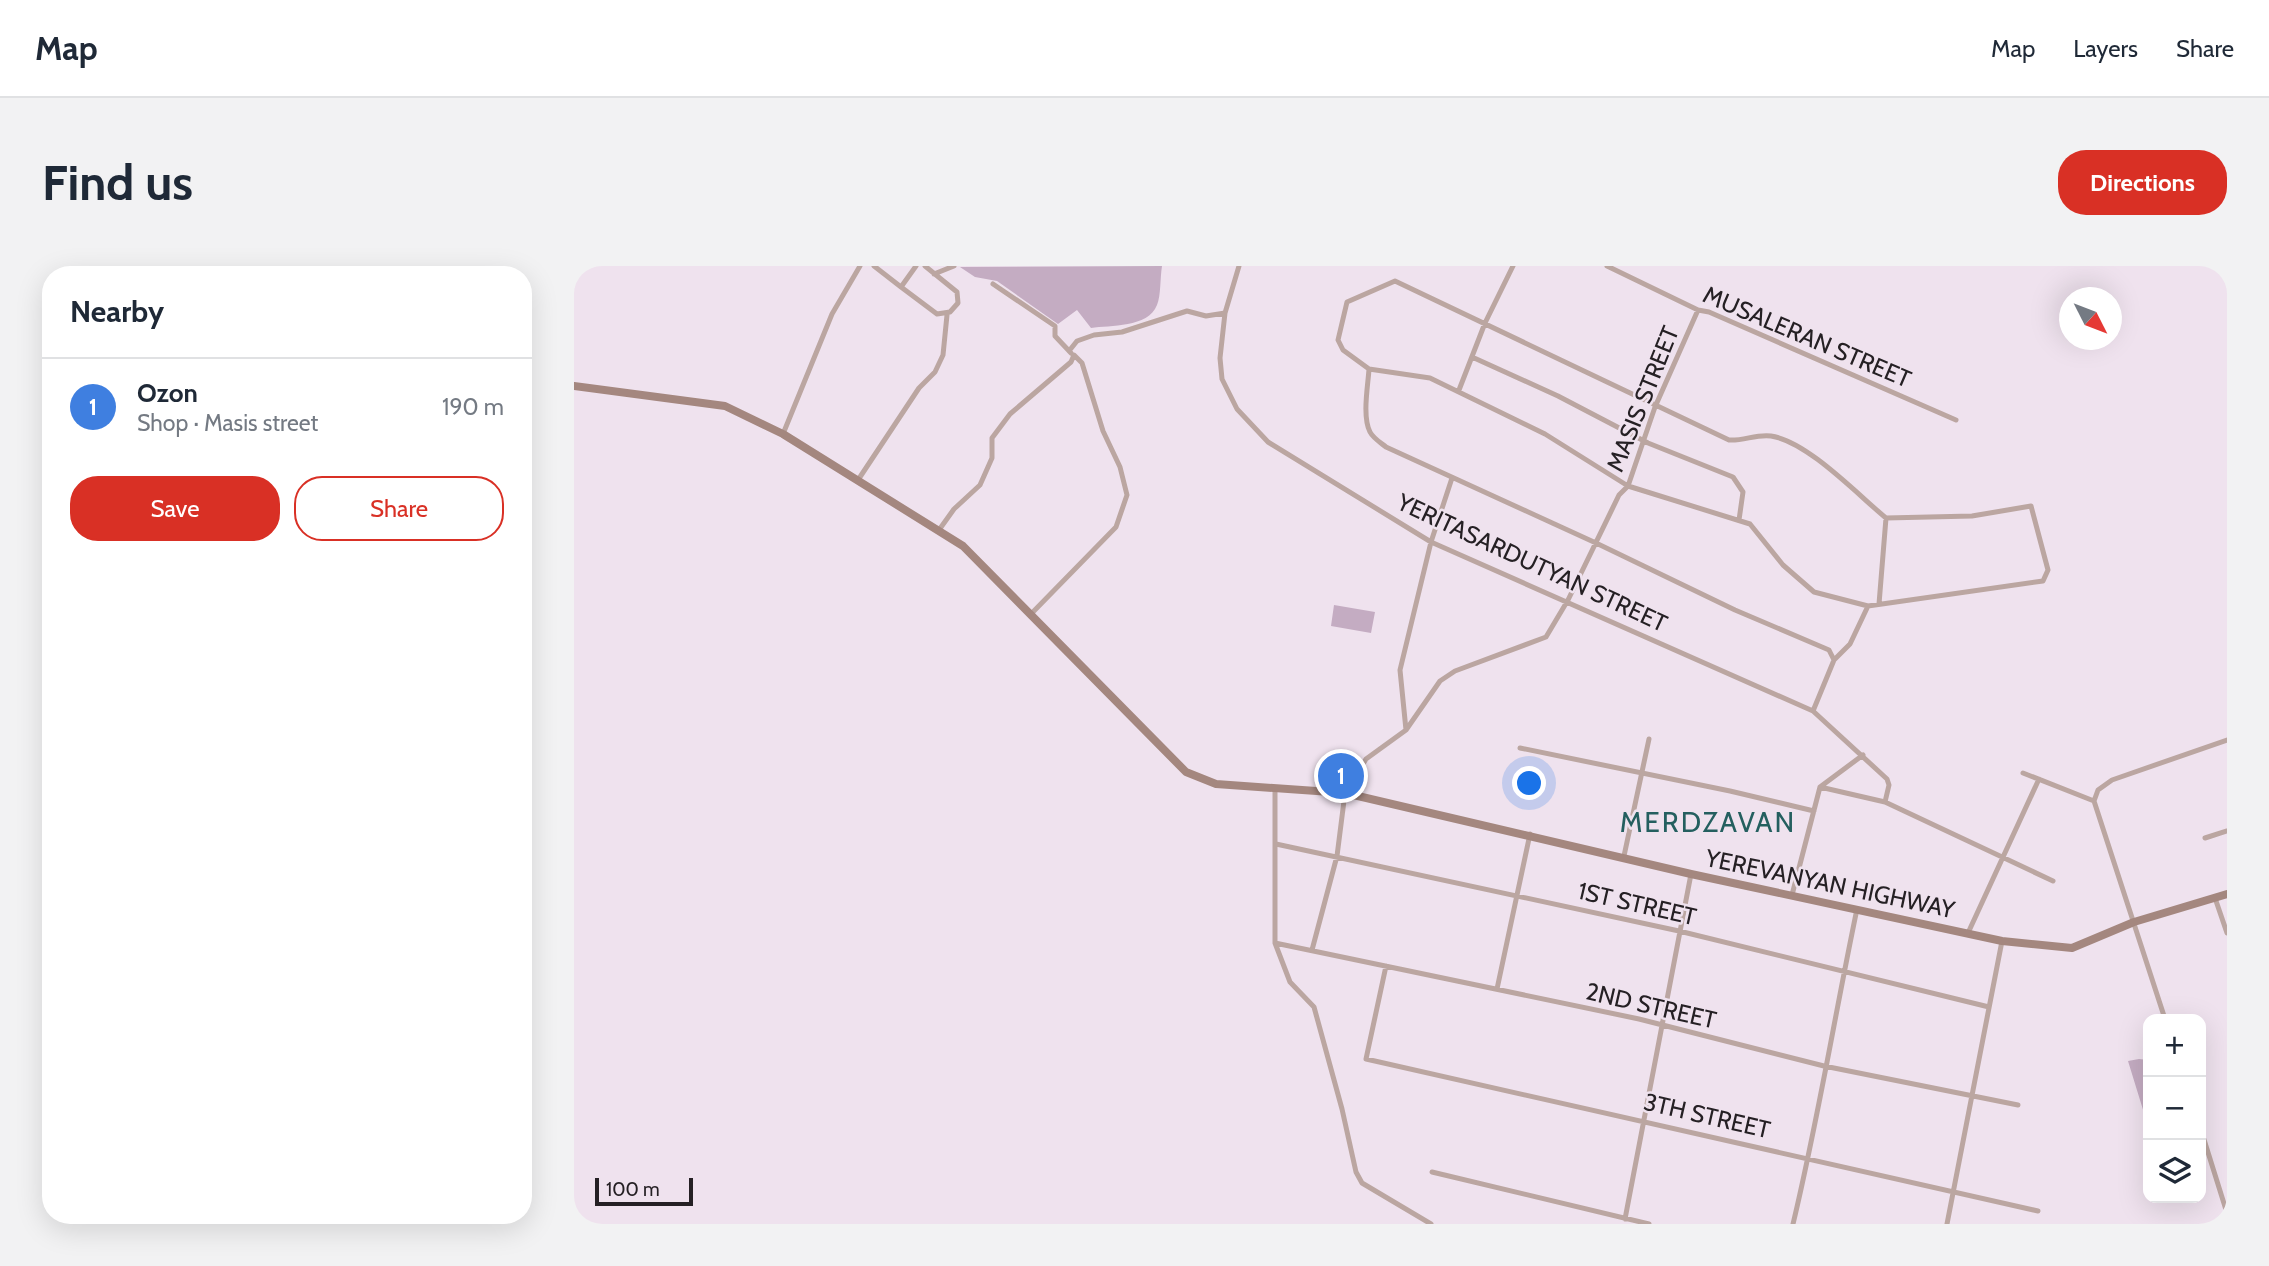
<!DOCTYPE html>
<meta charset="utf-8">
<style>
:root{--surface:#fff;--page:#f2f2f3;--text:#1f2937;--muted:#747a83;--line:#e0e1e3;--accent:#d93025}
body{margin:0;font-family:Cabin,sans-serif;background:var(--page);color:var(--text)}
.controls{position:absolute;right:21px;bottom:21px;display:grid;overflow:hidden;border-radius:14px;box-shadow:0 7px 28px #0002}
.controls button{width:63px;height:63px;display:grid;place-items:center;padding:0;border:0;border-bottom:2px solid var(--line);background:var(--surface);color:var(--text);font:35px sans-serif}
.compass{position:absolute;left:1485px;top:21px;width:63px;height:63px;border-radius:50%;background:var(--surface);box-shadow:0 7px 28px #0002;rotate:132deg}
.scale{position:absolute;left:21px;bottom:18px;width:98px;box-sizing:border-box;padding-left:7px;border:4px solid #252024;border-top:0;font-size:19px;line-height:24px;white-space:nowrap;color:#252024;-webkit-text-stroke:5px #efe2ee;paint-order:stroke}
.you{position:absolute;left:956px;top:518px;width:24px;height:24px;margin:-18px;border:5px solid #fff;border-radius:50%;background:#1a73e8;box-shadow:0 0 0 10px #1a73e833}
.badge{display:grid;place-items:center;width:46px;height:46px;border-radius:50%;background:var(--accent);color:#fff;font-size:23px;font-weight:700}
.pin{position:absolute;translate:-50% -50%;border:4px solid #fff;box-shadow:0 2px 7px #0006}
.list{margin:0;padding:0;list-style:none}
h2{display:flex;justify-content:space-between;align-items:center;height:91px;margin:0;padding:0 28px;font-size:30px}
h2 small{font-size:23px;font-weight:400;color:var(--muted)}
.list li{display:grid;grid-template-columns:46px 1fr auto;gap:21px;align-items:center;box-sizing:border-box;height:98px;padding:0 28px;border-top:2px solid var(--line)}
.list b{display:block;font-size:26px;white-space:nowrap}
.list p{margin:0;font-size:23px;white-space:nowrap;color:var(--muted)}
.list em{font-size:23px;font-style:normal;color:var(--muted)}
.actions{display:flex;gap:14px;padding:21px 28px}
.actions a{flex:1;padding:16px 0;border:2px solid var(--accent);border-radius:28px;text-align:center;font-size:24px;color:var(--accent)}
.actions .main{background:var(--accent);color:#fff}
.icon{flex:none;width:38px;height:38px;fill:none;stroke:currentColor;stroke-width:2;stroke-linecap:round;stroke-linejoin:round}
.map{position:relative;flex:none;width:1653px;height:958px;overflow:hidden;border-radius:28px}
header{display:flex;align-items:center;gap:42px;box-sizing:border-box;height:98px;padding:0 35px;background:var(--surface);border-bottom:2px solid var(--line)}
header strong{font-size:33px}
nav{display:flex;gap:38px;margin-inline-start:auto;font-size:24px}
.intro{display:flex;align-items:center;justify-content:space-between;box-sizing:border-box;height:168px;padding:0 42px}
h1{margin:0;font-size:49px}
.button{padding:18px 32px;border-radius:28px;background:var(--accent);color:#fff;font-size:24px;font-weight:700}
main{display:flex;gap:42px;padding:0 42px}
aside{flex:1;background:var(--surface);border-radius:28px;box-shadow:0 7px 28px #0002}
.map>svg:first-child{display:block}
.green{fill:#c4acc2}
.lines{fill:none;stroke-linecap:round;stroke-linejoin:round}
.street{stroke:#bba6a1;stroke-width:5}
.secondary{stroke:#a4877f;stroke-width:8}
.labels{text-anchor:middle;stroke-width:5;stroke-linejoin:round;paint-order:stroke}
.street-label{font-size:24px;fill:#252024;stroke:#efe2ee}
.quarter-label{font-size:28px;letter-spacing:2px;fill:#245f5f;stroke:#efe2ee}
</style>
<header>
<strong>Map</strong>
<nav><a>Map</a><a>Layers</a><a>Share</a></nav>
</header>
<div class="intro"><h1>Find us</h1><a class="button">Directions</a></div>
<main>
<aside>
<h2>Nearby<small></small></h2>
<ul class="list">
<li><span class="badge" style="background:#3f7fe0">1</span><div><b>Ozon</b><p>Shop · Masis street</p></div><em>190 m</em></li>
</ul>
<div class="actions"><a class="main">Save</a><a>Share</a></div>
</aside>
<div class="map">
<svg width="1653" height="958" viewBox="0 0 1653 958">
<rect width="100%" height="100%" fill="#efe2ee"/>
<path class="green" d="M588 0C586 12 587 29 583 39 574 62 536 59 517 62L503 44 484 58 423 15 401 11 386 1Z
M760 339 801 346 797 367 757 360Z
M1565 793 1574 794V860L1554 795Z"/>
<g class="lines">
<path class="street" d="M300 0 327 21 342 0
M665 0 651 47 646 92 648 113 663 143 694 176 857 276 1239 445 1313 513 1315 519 1311 536
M1033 0 1124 44 1135 46 1382 154
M360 8 380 0
M419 18 481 60V70L497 87
M327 21 363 48 376 46 384 37 383 26 351 0
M495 85 503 75 520 69 548 66 613 45 632 50 651 47
M898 91 984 130 1074 177 1159 211 1169 226 1165 254
M795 103 856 112 971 168 1054 220 1176 258 1209 299 1240 326 1294 340 1469 315 1474 304 1457 240 1398 250 1312 252C1284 229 1233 175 1197 170 1182 168 1170 175 1155 174L821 15 773 36 764 74 769 84 795 103C794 120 788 150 796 166 799 172 807 177 812 181L1022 277 1161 344 1255 384 1260 394 1239 445
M885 124 911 57 939 0
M209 168 258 48 286 0
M284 214 345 122 361 106 369 89 373 49
M365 264 380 243 406 219 418 192V172L436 148 497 96 500 89 508 97 529 165 546 201 553 229 542 261 456 349
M1305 338 1312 252
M1260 394 1276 378 1294 340
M832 464 826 404 857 276 878 212
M946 482 1156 525 1240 545
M1449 507 1520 535 1591 753
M1246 521 1311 536 1479 615
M701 522V677L716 716 740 741 768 843 782 906 788 917 857 958
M1520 535 1524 524 1538 514 1653 474
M1631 572 1653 565
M702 578 1105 665 1415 741
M1050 590 1075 473
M1218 629 1246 521 1289 489
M1641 632 1653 667
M1394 667 1465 513
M701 677 1065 753 1250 800 1444 839
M738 684 763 590 771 527 792 493 832 464 866 415 881 405 972 371 994 334 1045 229 1054 220 1081 141 1124 44
M812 700 792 793 1464 945
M923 723 956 568
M1627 864 1653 947
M858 906 1075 958
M1051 953 1117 608
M1219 958C1244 854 1261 748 1283 643
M1373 958 1428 675"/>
<path class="secondary" d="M0 120 151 140 209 168 389 280 612 506 642 518 771 527 1117 608 1428 675 1498 682 1560 656 1653 628"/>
</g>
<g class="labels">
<g class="street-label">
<text transform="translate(1233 71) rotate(23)" y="8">MUSALERAN STREET</text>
<text transform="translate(1069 133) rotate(-68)" y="8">MASIS STREET</text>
<text transform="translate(958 297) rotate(25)" y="8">YERITASARDUTYAN STREET</text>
<text transform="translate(1256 618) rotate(12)" y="8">YEREVANYAN HIGHWAY</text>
<text transform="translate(1063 638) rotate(13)" y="8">1ST STREET</text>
<text transform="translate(1077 740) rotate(13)" y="8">2ND STREET</text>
<text transform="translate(1133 850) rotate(13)" y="8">3TH STREET</text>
</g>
<g class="quarter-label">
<text x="1134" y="566">MERDZAVAN</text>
</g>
</g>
</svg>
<div class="controls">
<button>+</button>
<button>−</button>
<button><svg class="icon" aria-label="layers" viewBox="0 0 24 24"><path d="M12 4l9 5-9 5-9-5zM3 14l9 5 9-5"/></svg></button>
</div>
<svg class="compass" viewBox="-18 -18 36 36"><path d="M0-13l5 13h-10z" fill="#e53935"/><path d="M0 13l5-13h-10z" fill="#747a83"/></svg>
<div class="scale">100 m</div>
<div class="you"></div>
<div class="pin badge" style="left:767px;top:510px;background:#3f7fe0">1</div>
</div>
</main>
